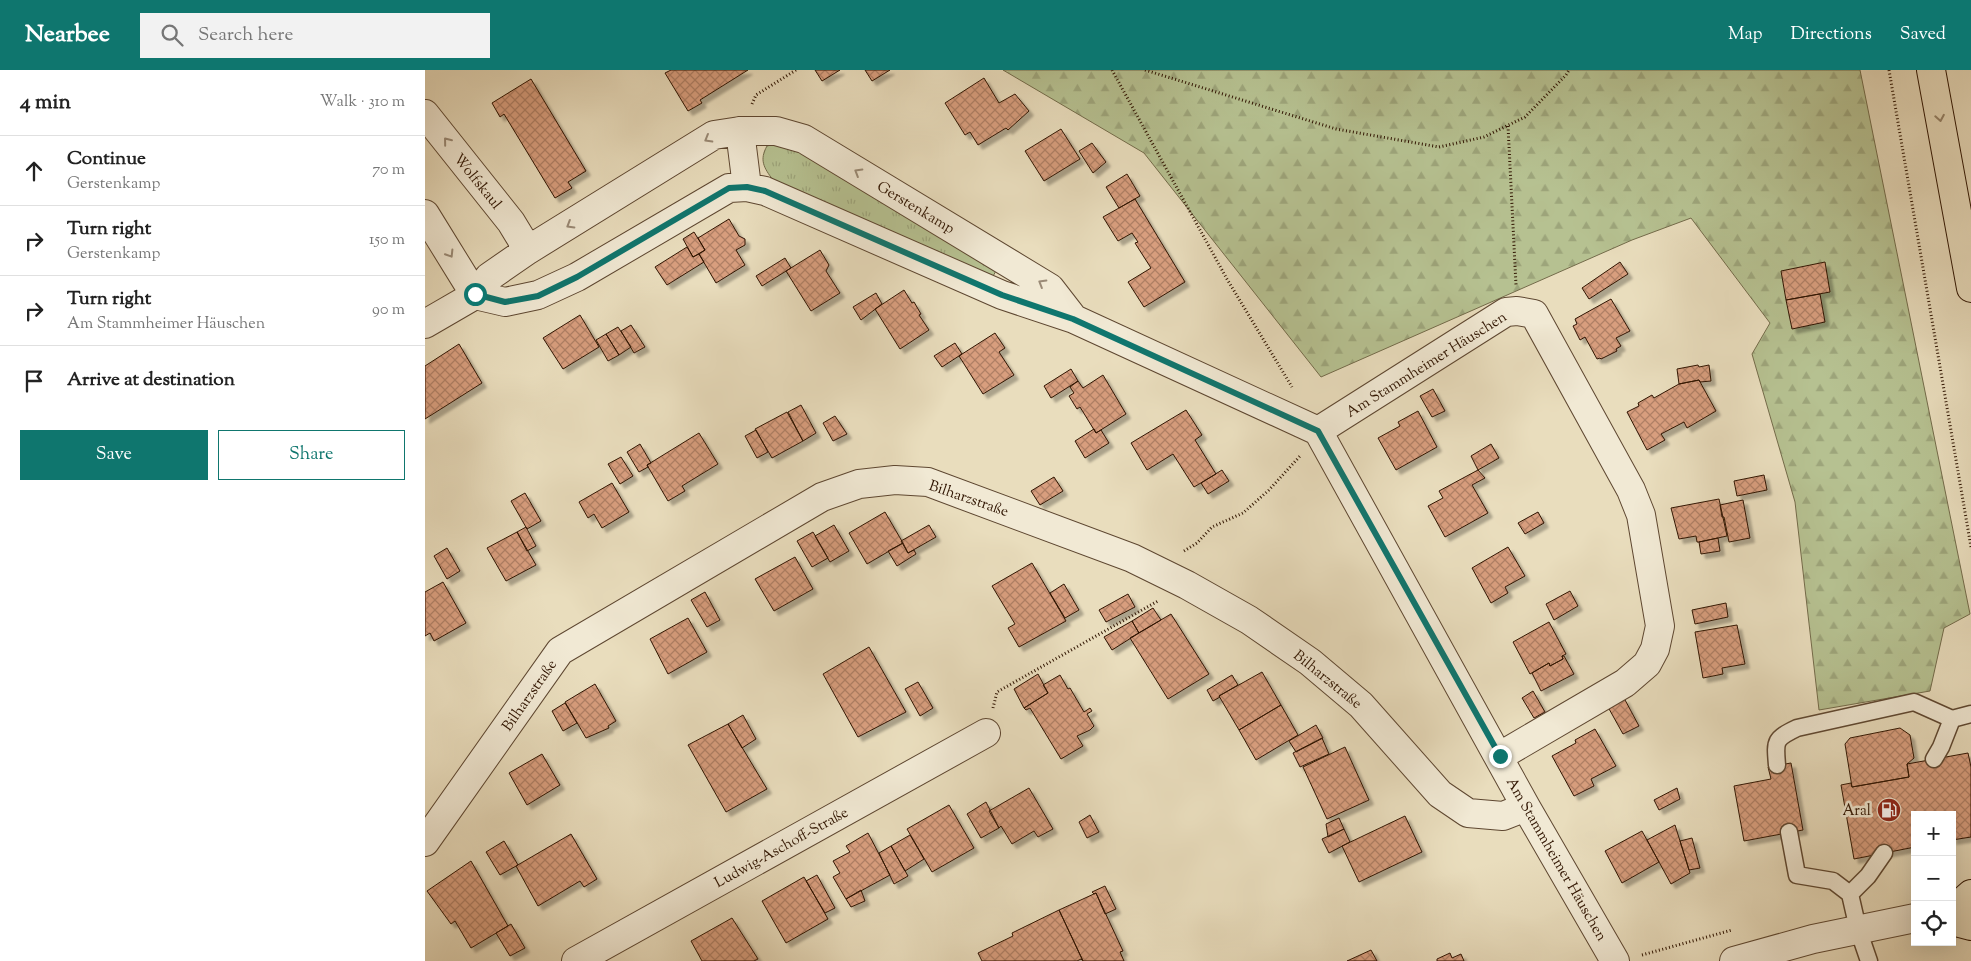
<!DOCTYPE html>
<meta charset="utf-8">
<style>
:root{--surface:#fff;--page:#f2f2f2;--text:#222;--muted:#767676;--line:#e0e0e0;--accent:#0f766e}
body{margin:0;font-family:"Sorts Mill Goudy",serif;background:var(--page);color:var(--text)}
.controls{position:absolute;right:15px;bottom:15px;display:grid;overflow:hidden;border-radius:0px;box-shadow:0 5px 20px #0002}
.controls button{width:45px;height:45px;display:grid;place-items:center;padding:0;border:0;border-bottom:1px solid var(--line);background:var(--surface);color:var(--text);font:25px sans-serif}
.stop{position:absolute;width:15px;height:15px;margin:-11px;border:4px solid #0f766e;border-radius:50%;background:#fff}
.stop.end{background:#0f766e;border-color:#fff;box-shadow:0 1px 5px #0008}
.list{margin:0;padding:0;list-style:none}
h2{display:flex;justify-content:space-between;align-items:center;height:65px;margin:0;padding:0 20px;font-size:21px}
h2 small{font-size:16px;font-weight:400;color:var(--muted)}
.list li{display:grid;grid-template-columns:32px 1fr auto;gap:15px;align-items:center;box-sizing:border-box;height:70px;padding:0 20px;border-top:1px solid var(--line)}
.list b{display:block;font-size:19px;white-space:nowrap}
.list p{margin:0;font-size:16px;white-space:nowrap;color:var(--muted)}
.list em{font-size:16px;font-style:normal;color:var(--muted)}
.actions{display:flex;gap:10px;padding:15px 20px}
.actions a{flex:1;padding:11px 0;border:1px solid var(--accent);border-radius:0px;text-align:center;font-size:18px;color:var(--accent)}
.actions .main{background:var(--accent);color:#fff}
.icon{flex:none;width:28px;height:28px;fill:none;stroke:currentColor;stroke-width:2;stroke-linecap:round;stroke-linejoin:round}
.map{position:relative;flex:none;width:1546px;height:891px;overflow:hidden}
header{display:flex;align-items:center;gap:30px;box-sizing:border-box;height:70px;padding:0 25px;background:var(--accent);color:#fff}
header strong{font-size:24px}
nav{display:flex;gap:28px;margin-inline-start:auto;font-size:18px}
.search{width:350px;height:45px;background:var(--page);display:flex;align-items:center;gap:12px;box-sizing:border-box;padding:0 18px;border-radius:0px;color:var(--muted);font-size:19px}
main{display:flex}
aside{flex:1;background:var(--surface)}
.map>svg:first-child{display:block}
.grass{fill:url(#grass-tufts);stroke:#736b4a}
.forest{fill:url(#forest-firs);stroke:#736b4a}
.building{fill:url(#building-cross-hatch);stroke:#301502;filter:url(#shadow)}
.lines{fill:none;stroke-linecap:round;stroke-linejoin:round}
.service-casing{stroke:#5e4731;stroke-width:19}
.minor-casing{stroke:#5e4731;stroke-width:30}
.tertiary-casing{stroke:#5e4731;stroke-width:30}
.primary-casing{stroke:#301502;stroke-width:30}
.path{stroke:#301502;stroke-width:3;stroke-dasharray:1 2.5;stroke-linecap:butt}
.service{stroke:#f1e9d4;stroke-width:16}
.minor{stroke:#f1e9d4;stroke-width:28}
.tertiary{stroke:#f1e9d4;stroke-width:28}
.primary{stroke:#e9ddbd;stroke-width:28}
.oneway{stroke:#968369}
.oneway2{stroke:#9a8a76}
.route{stroke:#0f766e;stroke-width:6}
.labels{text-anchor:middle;stroke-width:5;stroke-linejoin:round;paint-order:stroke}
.street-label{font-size:15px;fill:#301502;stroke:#f1e9d4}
.poi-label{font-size:15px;fill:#301502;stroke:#f1e9d4;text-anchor:end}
</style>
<header>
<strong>Nearbee</strong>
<div class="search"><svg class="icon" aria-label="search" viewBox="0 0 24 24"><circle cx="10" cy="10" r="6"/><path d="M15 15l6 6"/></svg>Search here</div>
<nav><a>Map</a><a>Directions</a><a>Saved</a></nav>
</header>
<main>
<aside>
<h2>4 min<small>Walk · 310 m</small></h2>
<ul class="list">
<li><svg class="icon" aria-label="ahead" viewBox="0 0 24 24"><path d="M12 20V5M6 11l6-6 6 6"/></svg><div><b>Continue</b><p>Gerstenkamp</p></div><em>70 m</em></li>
<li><svg class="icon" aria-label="right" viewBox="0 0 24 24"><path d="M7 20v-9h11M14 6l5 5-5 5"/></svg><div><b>Turn right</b><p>Gerstenkamp</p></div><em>150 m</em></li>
<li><svg class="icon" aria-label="right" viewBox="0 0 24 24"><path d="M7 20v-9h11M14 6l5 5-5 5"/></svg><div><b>Turn right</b><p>Am Stammheimer Häuschen</p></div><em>90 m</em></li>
<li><svg class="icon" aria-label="arrive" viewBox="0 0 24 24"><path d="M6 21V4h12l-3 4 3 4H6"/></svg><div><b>Arrive at destination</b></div></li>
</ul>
<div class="actions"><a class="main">Save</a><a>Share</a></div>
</aside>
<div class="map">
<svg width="1546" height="891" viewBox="0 0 1546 891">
<defs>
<pattern id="grass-tufts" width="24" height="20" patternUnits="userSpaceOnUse" patternTransform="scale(1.25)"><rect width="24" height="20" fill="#b6c191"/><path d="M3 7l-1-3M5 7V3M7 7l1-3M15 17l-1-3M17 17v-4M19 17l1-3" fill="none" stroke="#9da57b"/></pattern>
<pattern id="forest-firs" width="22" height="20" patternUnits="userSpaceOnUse" patternTransform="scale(1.25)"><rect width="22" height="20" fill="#b6c191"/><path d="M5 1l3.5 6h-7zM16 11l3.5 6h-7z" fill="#9da57b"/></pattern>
<pattern id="building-cross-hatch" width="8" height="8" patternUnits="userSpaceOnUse" patternTransform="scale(1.25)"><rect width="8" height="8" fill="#d89e7e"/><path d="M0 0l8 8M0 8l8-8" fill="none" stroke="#b08065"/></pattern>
<filter id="shadow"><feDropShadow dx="4.5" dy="4.5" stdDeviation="1" flood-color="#0004"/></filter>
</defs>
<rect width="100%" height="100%" fill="#e9ddbd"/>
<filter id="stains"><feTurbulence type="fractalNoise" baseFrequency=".004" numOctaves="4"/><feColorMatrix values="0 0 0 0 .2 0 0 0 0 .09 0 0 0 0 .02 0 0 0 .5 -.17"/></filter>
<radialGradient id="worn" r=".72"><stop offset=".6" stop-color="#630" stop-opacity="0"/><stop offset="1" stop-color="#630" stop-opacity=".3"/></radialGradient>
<path class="grass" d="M350 74 374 82 573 197 566 210 348 110C339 98 334 90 342 76Z"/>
<path class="forest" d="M578 0H1435L1545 544 1519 558 1505 621 1394 640 1370 432 1327 284 1345 253 1266 148 1207 170 896 307 719 83Z"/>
<path class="building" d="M246 0H323L275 30 277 33 263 41 240 3Z
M390 0H415L397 11Z
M440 0H465L447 11Z
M559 8 574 33 590 24 604 41 583 60 581 58 553 75 545 62 540 65 520 33Z
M106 9 161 101 143 112 147 118 130 128 79 44 75 47 67 33Z
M636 59 655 89 619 111 600 81Z
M667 73 681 92 668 103 654 81Z
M702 104 715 126 694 138 681 117Z
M710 129 760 212 719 237 703 212 726 198 710 173 713 172 707 163 693 171 678 147Z
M304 149 314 166 320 169V175L311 180 320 195 291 213 274 184 280 180 273 168Z
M269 162 280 180 268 187 258 169Z
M262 177 268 187 274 184 279 192 242 215 230 197Z
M395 180 404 195 401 201 415 223 386 241 361 201Z
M360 188 366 198 337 216 331 206Z
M1195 192 1203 204 1164 229 1157 218Z
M1400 192 1405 222 1361 230 1356 201Z
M479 220 487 233 489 232 496 244 494 245 504 260 475 279 450 239Z
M451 223 457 234 436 250 428 237Z
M1395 224 1400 252 1367 259 1361 230Z
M1186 229 1205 261 1191 268 1196 276 1191 279 1192 281 1176 289 1175 288 1172 289 1160 267 1155 270 1148 256 1152 254 1150 249Z
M155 245 174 277 138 299 118 268Z
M206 255 220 277 209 283 196 261Z
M193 257 206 277 194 285 181 264Z
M570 263 580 278 574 282 589 305 558 324 534 286Z
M181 264 194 285 183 291 171 270Z
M530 273 537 284 517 297 509 286Z
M34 274 57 313 0 349V296Z
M1273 295 1274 297 1284 295 1286 311 1275 312 1274 310 1254 314 1252 299Z
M646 299 653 311 626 328 619 316Z
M678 305 701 344 671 363 655 337 652 339 644 326 649 323 645 317 653 311 658 318Z
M1274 310 1291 341 1262 358 1259 352 1236 364 1240 370 1222 380 1202 342 1214 336 1213 333 1227 325 1229 328 1254 314Z
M1008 319 1020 341 1007 347 995 326Z
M376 335 391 363 378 371 363 342Z
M761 340 777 365 770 370 791 404 769 417 748 384 722 400 706 373Z
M993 341 1012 377 971 400 953 368 975 356 973 352Z
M362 342 378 371 347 388 330 359Z
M410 346 422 364 408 371 398 353Z
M669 359 671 363 676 360 684 373 660 388 650 371Z
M331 360 343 382 332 388 320 366Z
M274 363 293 394 257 416 260 421 243 431 222 395Z
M215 374 226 393 222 395 223 397 214 402 202 382Z
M1066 374 1074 388 1053 400 1046 386Z
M196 387 208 406 195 414 183 394Z
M797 400 804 411 783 424 776 413Z
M1053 400 1060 408 1047 415 1063 443 1020 467 1003 436 1018 428 1014 421Z
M1339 405 1342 420 1312 426 1309 411Z
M629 407 638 421 615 435 606 421Z
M187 413 204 442 177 458 169 444 163 448 154 432Z
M100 423 116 451 102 459 86 431Z
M1294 429 1302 466 1274 472H1272L1271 466 1254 469 1246 438Z
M1318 430 1325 468 1304 472 1299 447H1297L1295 435Z
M460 442 478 473 442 494 424 463Z
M1113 442 1119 453 1100 464 1093 453Z
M409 455 424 481 405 492 390 466Z
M504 455 511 467 483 483 476 471Z
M101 457 111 476 102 481 92 462Z
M92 462 111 495 81 511 62 478Z
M388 462 403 488 387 497 372 471Z
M1293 468 1295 481 1276 484 1274 472Z
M478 473 483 483 489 480 491 484 472 496 463 481Z
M1083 477 1100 506 1080 517 1083 523 1066 533 1047 498Z
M22 478 35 501 22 509 9 486Z
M370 487 388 519 349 541 330 509Z
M607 493 641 551 594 577 583 558 590 554 567 516Z
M18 512 41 553 9 571 5 563 0 566V522Z
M639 514 654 540 640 548 625 523Z
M1145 521 1153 536 1129 550 1121 534Z
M280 522 295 550 282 557 266 530Z
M703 524 710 537 681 552 674 540Z
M1301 533 1303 547 1270 554 1267 540Z
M728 538 736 550 714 563 707 551Z
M746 544 784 604 743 629 705 568Z
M263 548 282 582 243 604 225 569Z
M707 551 714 563 687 580 679 567Z
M1124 552 1141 584 1137 586 1138 589 1125 596 1124 593 1105 604 1088 572Z
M1312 555 1320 594 1297 598 1298 604 1278 608 1270 562Z
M444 577 481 642 433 667 398 604Z
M1137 586H1139L1149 604 1116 621 1107 603 1124 593 1125 596 1138 589Z
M837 602 856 635 814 660 794 626Z
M613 604 623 623 599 638 589 619Z
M635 605 643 619 645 618 659 642 665 638 667 641 662 644 669 656 665 660 652 666 658 676 636 689 605 638 601 640 599 638 623 623 618 615Z
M807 605 813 615 794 626 795 627 788 631 782 620Z
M493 612 508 638 495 646 480 619Z
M170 614 191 651 183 656 184 658 161 668 140 632Z
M1108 621 1120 642 1109 648 1097 628Z
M1199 628 1214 656 1198 664 1183 637Z
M140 633 152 653 138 661 127 641Z
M856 635 873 665 831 690 814 660Z
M318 645 331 669 317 678 303 654Z
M303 654 342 719 301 742 263 675Z
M891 655 898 668 871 682 864 671Z
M1475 658 1485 665 1489 688 1482 694 1484 707 1427 717 1420 674 1425 668Z
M1170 659 1191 696 1166 709 1169 716 1149 726 1127 686 1151 673 1150 670Z
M897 668 904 684 875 697 868 683Z
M920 677 944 730 902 749 878 697Z
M1543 683 1546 697V767L1527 770V745H1490V777L1429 789 1416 715 1426 713 1427 717 1484 707 1482 694Z
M117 684 135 715 102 735 84 703Z
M1366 693 1378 760 1319 771 1309 716 1346 709 1343 697Z
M604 718 628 759 613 767 609 761 587 774 576 756 574 758 564 741Z
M1252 718 1255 729 1234 740 1229 730Z
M561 732 574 758 556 768 542 744Z
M524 735 549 778 507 802 482 759Z
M665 745 674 762 662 768 654 752Z
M980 746 997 782 934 812 917 776Z
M914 748 919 759 903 767 901 754Z
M1250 755 1265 803 1246 814 1222 770Z
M919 759 925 772 904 783 897 769Z
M1217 761 1234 792 1197 813 1180 781Z
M443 763 465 805 421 829 408 807 415 803 408 791 425 782 421 776Z
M146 764 172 809 159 817 155 811 113 836 91 796Z
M485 765 499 789 480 801 466 776Z
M1267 768 1275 798 1264 800 1255 771Z
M79 771 93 795 75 805 61 782Z
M466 776 483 806 469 814 454 783Z
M46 791 83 856 46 878 30 851 26 854 2 821Z
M392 805 410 838 400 843 381 811Z
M379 807 403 849 361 873 337 831Z
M680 816 691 839 680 844 671 823 669 824 667 822Z
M436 820 440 831 426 837 421 829Z
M671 823 698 881 695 882 699 891H658L634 840Z
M634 840 658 891 656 889 652 891H557L553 883 588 866 587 863Z
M307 848 333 889 329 891H277L266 871Z
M86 854 100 878 85 886 71 863Z
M946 880 952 891H922Z
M1025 883 1027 888 1036 884 1039 891H1012V889Z"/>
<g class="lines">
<g class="service-casing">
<path id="service" d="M1509 689 1516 677 1527 649 1546 644
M1352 695C1350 671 1349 669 1372 658L1489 632 1527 649
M1364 762 1372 805 1408 811 1425 824
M1444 891 1433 859 1425 824 1443 806 1459 783"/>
</g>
<g class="minor-casing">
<path id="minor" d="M0 44 86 152 103 180
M315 61 322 117
M0 144 50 225
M50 225 80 232 113 225 152 207 304 118 322 117 340 121 577 225 649 249 893 361
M0 254 50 225 64 207 103 180 289 65 315 61H351L379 69 625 218 649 249
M893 361 1081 242 1092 241 1109 244 1206 420 1216 445 1235 556 1230 579 1222 594 1200 613 1075 686
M893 361 1101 737 1190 891
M0 772 135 581 397 427 434 414 470 410 503 412 707 488 762 515 824 550 885 592 936 635 1015 724 1043 743 1078 746 1101 737
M151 891 561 663"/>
</g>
<g class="tertiary-casing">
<path id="tertiary" d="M1309 891 1388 869 1490 848"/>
</g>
<g class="primary-casing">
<path id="primary" d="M1506 0 1546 218
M1529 839 1546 824
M1527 851 1546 856"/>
</g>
<path class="path" d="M687 0 802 209 867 317
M720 0 911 59 1014 77 1059 67 1100 47 1141 5 1144 0
M1464 0 1546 477
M327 34 331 25 371 0
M1083 56 1091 215
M759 481 772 473 787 457 818 443 844 420 876 385
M568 638 572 622 733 531
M1217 885 1307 860"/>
<use href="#service" class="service"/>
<use href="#minor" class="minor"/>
<use href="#tertiary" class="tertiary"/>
<use href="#primary" class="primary"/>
</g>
<defs><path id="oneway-chevron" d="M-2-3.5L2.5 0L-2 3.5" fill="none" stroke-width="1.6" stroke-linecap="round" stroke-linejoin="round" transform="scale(1.25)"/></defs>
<use class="oneway" href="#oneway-chevron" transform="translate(1515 48) rotate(80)"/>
<g class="oneway2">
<use href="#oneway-chevron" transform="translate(283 69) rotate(150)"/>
<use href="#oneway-chevron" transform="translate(22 71) rotate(-129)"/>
<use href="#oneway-chevron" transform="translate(433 102) rotate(-149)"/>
<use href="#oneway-chevron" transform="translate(145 155) rotate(149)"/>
<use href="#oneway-chevron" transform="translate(25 184) rotate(58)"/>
<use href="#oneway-chevron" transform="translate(617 213) rotate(-149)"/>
</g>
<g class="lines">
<path class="route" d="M50 224 80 232 113 226 152 207 304 118 322 117 340 121 577 225 648 249 893 361 1075 686"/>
</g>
<defs>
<g id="fuel-disc" transform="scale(1.25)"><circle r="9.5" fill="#8f2418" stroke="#f1e9d4"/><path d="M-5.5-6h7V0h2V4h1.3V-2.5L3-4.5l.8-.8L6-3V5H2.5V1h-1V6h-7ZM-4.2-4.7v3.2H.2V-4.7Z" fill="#fff"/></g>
</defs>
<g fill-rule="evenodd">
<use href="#fuel-disc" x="1464" y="740"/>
</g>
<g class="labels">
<g class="street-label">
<text transform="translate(53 111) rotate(51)" y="5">Wolfskaul</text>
<text transform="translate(491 137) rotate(31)" y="5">Gerstenkamp</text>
<text transform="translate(1001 294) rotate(-32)" y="5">Am Stammheimer Häuschen</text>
<text transform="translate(544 428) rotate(19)" y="5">Bilharzstraße</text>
<text transform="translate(903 609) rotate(39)" y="5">Bilharzstraße</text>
<text transform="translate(104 625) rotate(-55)" y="5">Bilharzstraße</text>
<text transform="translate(356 777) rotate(-29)" y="5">Ludwig-Aschoff-Straße</text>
<text transform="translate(1132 789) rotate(60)" y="5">Am Stammheimer Häuschen</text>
</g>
<g class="poi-label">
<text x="1446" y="745">Aral</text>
</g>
</g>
<rect width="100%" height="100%" filter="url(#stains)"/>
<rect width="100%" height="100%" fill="url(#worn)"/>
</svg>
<div class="controls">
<button>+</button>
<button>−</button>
<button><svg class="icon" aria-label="locate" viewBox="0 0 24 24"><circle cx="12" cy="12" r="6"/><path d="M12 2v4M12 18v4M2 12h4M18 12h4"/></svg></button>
</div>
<div class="stop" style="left:50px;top:224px"></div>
<div class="stop end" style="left:1075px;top:686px"></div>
</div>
</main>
